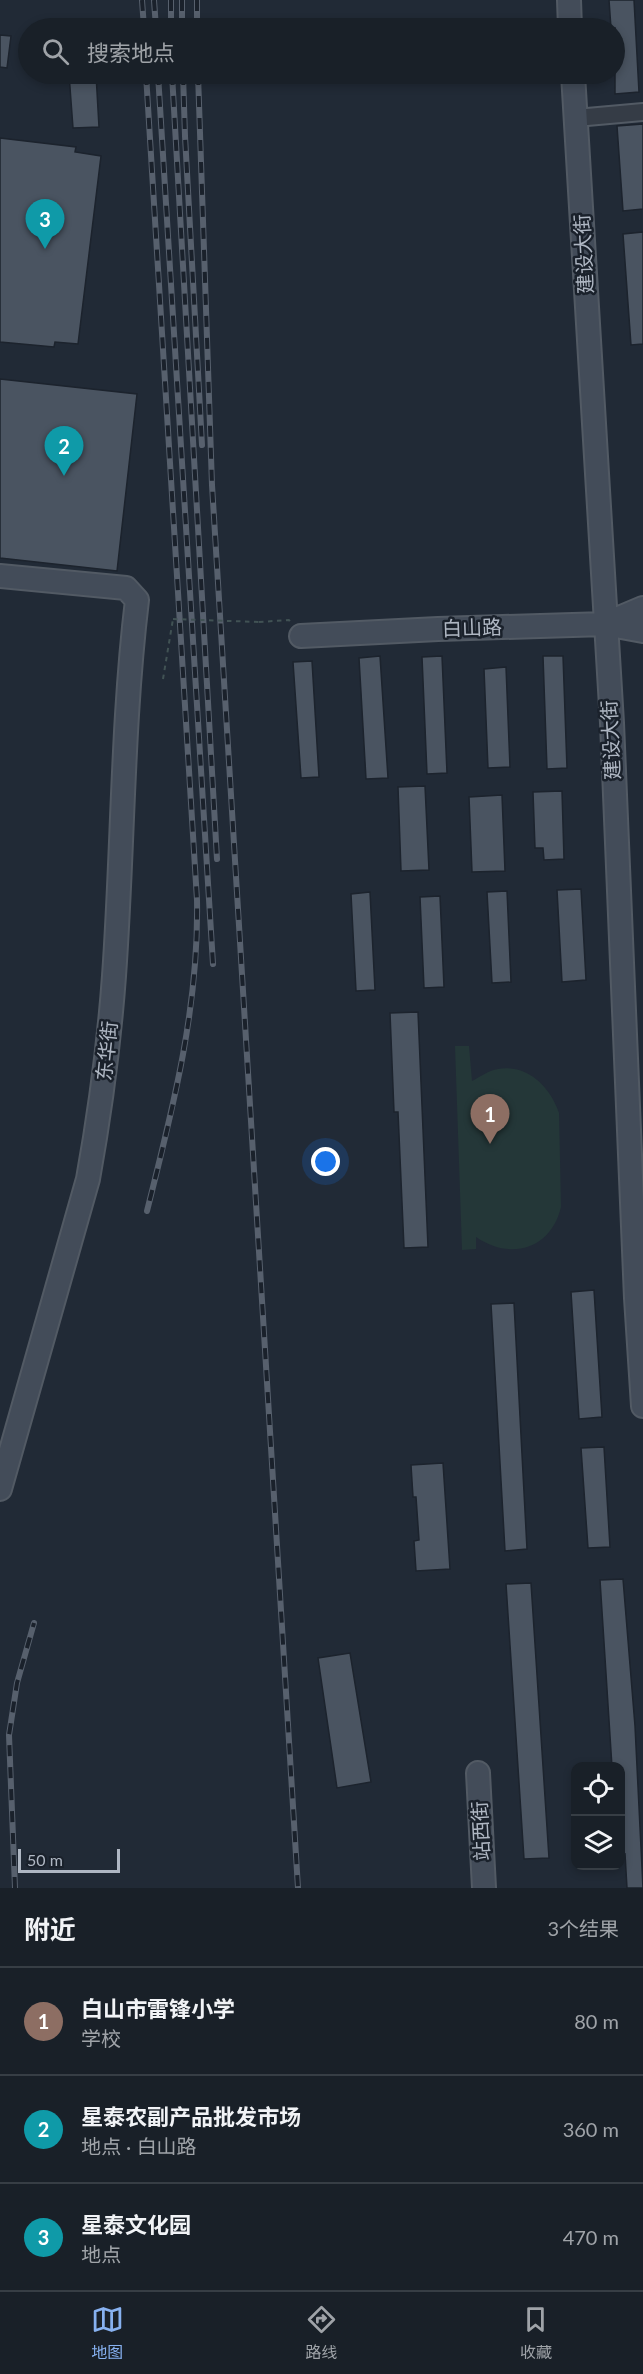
<!DOCTYPE html>
<html lang="zh">
<meta charset="utf-8">
<style>
:root{--surface:#192028;--page:#262d34;--text:#f1f3f6;--muted:#9fa3a8;--line:#373e45;--accent:#87b1f0}
body{margin:0;font-family:Lato,"Noto Sans SC",sans-serif;background:var(--page);color:var(--text)}
.controls{position:absolute;right:18px;bottom:18px;display:grid;overflow:hidden;border-radius:12px;box-shadow:0 3px 9px #0003}
.controls button{width:54px;height:54px;display:grid;place-items:center;padding:0;border:0;border-bottom:2px solid var(--line);background:var(--surface);color:var(--text);font:30px sans-serif}
.scale{position:absolute;left:18px;bottom:15px;width:102px;box-sizing:border-box;padding-left:6px;border:3px solid #afb7c3;border-top:0;font-size:16px;line-height:21px;white-space:nowrap;color:#afb7c3;-webkit-text-stroke:4px #1a212b;paint-order:stroke}
.you{position:absolute;left:326px;top:1162px;width:21px;height:21px;margin:-15px;border:4px solid #fff;border-radius:50%;background:#1a73e8;box-shadow:0 0 0 9px #1a73e833}
.badge{display:grid;place-items:center;width:39px;height:39px;border-radius:50%;background:var(--accent);color:#fff;font-size:20px;font-weight:700}
.pin{position:absolute;translate:-50% -50px;filter:drop-shadow(0 2px 3px #0008)}
.pin::after{content:'';position:absolute;top:32px;width:21px;height:18px;background:inherit;clip-path:polygon(0 0,100% 0,50% 100%)}
.list{margin:0;padding:0;list-style:none}
h2{display:flex;justify-content:space-between;align-items:center;height:78px;margin:0;padding:0 24px;font-size:26px}
h2 small{font-size:20px;font-weight:400;color:var(--muted)}
.list li{display:grid;grid-template-columns:39px 1fr auto;gap:18px;align-items:center;box-sizing:border-box;height:108px;padding:0 24px;border-top:2px solid var(--line)}
.list b{display:block;font-size:22px;white-space:nowrap}
.list p{margin:0;font-size:20px;white-space:nowrap;color:var(--muted)}
.list em{font-size:20px;font-style:normal;color:var(--muted)}
.icon{flex:none;width:33px;height:33px;fill:none;stroke:currentColor;stroke-width:2;stroke-linecap:round;stroke-linejoin:round}
.map{position:relative;flex:none;width:643px;height:1888px;overflow:hidden}
.search{position:absolute;background:var(--surface);box-shadow:0 3px 9px #0003;left:18px;right:18px;top:18px;height:66px;display:flex;align-items:center;gap:15px;box-sizing:border-box;padding:0 21px;border-radius:33px;color:var(--muted);font-size:22px}
.sheet{height:402px;background:var(--surface)}
nav{display:flex;justify-content:space-around;align-items:center;box-sizing:border-box;height:84px;border-top:2px solid var(--line);background:var(--surface);font-size:16px;color:var(--muted)}
nav a{display:grid;justify-items:center;gap:3px}
nav .on{color:var(--accent)}
.map>svg:first-child{display:block}
.green{fill:#243738}
.building{fill:#4a5461;stroke:#1c232d;stroke-width:1.5}
.lines{fill:none;stroke-linecap:round;stroke-linejoin:round}
.street-casing{stroke:#525a64;stroke-width:20}
.secondary-casing{stroke:#525a64;stroke-width:26}
.path{stroke:#415254;stroke-width:2;stroke-dasharray:4.5 4.5;stroke-linecap:butt}
.street{stroke:#353c46;stroke-width:16}
.secondary{stroke:#434c59;stroke-width:22}
.rail-casing{stroke:#57606d;stroke-width:6}
.rail{stroke:#1a212b;stroke-width:4;stroke-dasharray:11;stroke-linecap:butt}
.path-bridge{stroke:#415254;stroke-width:2;stroke-dasharray:4.5 4.5;stroke-linecap:butt}
.labels{text-anchor:middle;stroke-width:5;stroke-linejoin:round;paint-order:stroke}
.street-label{font-size:20px;fill:#afb7c3;stroke:#1a212b}
</style>
<div class="map">
<svg width="643" height="1888" viewBox="0 0 643 1888">
<rect width="100%" height="100%" fill="#212a36"/>
<path class="green" d="M455 1046H469L472 1081C480 1077 489 1070 498 1069 528 1064 550 1087 559 1113L561 1207C551 1249 511 1261 476 1237V1249L462 1250Z"/>
<path class="building" d="M609 0H634L639 92 615 94V28H611Z
M0 35 11 36 7 68 0 67Z
M69 74H96L99 127 73 128Z
M643 124V209L623 211 617 126Z
M0 138 76 147 75 152 101 156 78 344 55 342 54 347 0 342Z
M643 232V344L631 345 623 234Z
M0 379 137 394 117 571 0 558Z
M380 656 388 778 366 779 359 658Z
M442 656 447 773 427 774 422 657Z
M543 656H563L567 768 547 769Z
M312 661 319 777 301 778 293 662Z
M506 667 510 767 488 768 484 669Z
M425 786 429 870 401 871 398 787Z
M562 791 564 859 544 860 543 848H535L533 792Z
M502 795 505 871 472 872 469 797Z
M581 889 586 980 562 982 557 890Z
M507 891 511 982 492 983 487 892Z
M370 892 375 990 356 991 351 894Z
M440 896 444 987 424 988 420 897Z
M418 1012 428 1247 404 1248 398 1112H394L390 1013Z
M594 1290 602 1417 579 1419 571 1292Z
M514 1303 527 1549 505 1551 491 1304Z
M604 1447 610 1547 588 1548 581 1448Z
M443 1463 450 1569 416 1571 414 1541 419 1540 416 1497H413L411 1465Z
M623 1579 635 1726 643 1888H627L625 1854 621 1855V1767H612L600 1580Z
M531 1583 549 1858 524 1859 506 1584Z
M350 1653 371 1782 337 1788 318 1658Z"/>
<g class="lines">
<g class="street-casing">
<path id="street" d="M576 118 643 112"/>
</g>
<g class="secondary-casing">
<path id="secondary" d="M569 0 570 28
M573 74 612 723 636 1298 643 1406
M0 576 126 588 137 600C122 725 123 851 114 976 109 1045 100 1112 88 1179L0 1489
M605 624 643 608
M301 636 438 629 605 624 643 631
M478 1773 484 1888"/>
</g>
<path class="path" d="M259 622 289 620 291 623
M163 679 173 619"/>
<use href="#street" class="street"/>
<use href="#secondary" class="secondary"/>
<g class="rail-casing">
<path id="rail" d="M142 0 144 28
M154 0 156 28
M171 0V28
M182 0V28
M197 0V28
M146 74 197 900C199 1007 173 1108 147 1211
M158 74 213 964
M172 74 217 859
M183 74 185 136 202 445
M198 74 212 485 298 1888
M15 1888 9 1735 17 1683 34 1623"/>
</g>
<use href="#rail" class="rail"/>
<path class="path-bridge" d="M173 619 259 622"/>
</g>
<g class="labels">
<g class="street-label">
<text transform="translate(584 254) rotate(-93)" y="7">建设大街</text>
<text transform="translate(472 628) rotate(-2)" y="7">白山路</text>
<text transform="translate(611 740) rotate(-93)" y="7">建设大街</text>
<text transform="translate(107 1051) rotate(-84)" y="7">东华街</text>
<text transform="translate(481 1831) rotate(-93)" y="7">站西街</text>
</g>
</g>
</svg>
<div class="controls">
<button><svg class="icon" aria-label="locate" viewBox="0 0 24 24"><circle cx="12" cy="12" r="6"/><path d="M12 2v4M12 18v4M2 12h4M18 12h4"/></svg></button>
<button><svg class="icon" aria-label="layers" viewBox="0 0 24 24"><path d="M12 4l9 5-9 5-9-5zM3 14l9 5 9-5"/></svg></button>
</div>
<div class="scale">50 m</div>
<div class="you"></div>
<div class="pin badge" style="left:490px;top:1144px;background:#8d6e63">1</div>
<div class="pin badge" style="left:64px;top:476px;background:#0f9aa8">2</div>
<div class="pin badge" style="left:45px;top:249px;background:#0f9aa8">3</div>
<div class="search"><svg class="icon" aria-label="search" viewBox="0 0 24 24"><circle cx="10" cy="10" r="6"/><path d="M15 15l6 6"/></svg>搜索地点</div>
</div>
<section class="sheet">
<h2>附近<small>3个结果</small></h2>
<ul class="list">
<li><span class="badge" style="background:#8d6e63">1</span><div><b>白山市雷锋小学</b><p>学校</p></div><em>80 m</em></li>
<li><span class="badge" style="background:#0f9aa8">2</span><div><b>星泰农副产品批发市场</b><p>地点 · 白山路</p></div><em>360 m</em></li>
<li><span class="badge" style="background:#0f9aa8">3</span><div><b>星泰文化园</b><p>地点</p></div><em>470 m</em></li>
</ul>
</section>
<nav>
<a class="on"><svg class="icon" aria-label="map" viewBox="0 0 24 24"><path d="M3 6l6-2 6 2 6-2v14l-6 2-6-2-6 2zM9 4v14M15 6v14"/></svg>地图</a>
<a><svg class="icon" aria-label="directions" viewBox="0 0 24 24"><path d="M12 3l9 9-9 9-9-9zM9 14v-3h6M13 9l2 2-2 2"/></svg>路线</a>
<a><svg class="icon" aria-label="saved" viewBox="0 0 24 24"><path d="M7 4h10v16l-5-4-5 4z"/></svg>收藏</a>
</nav>
